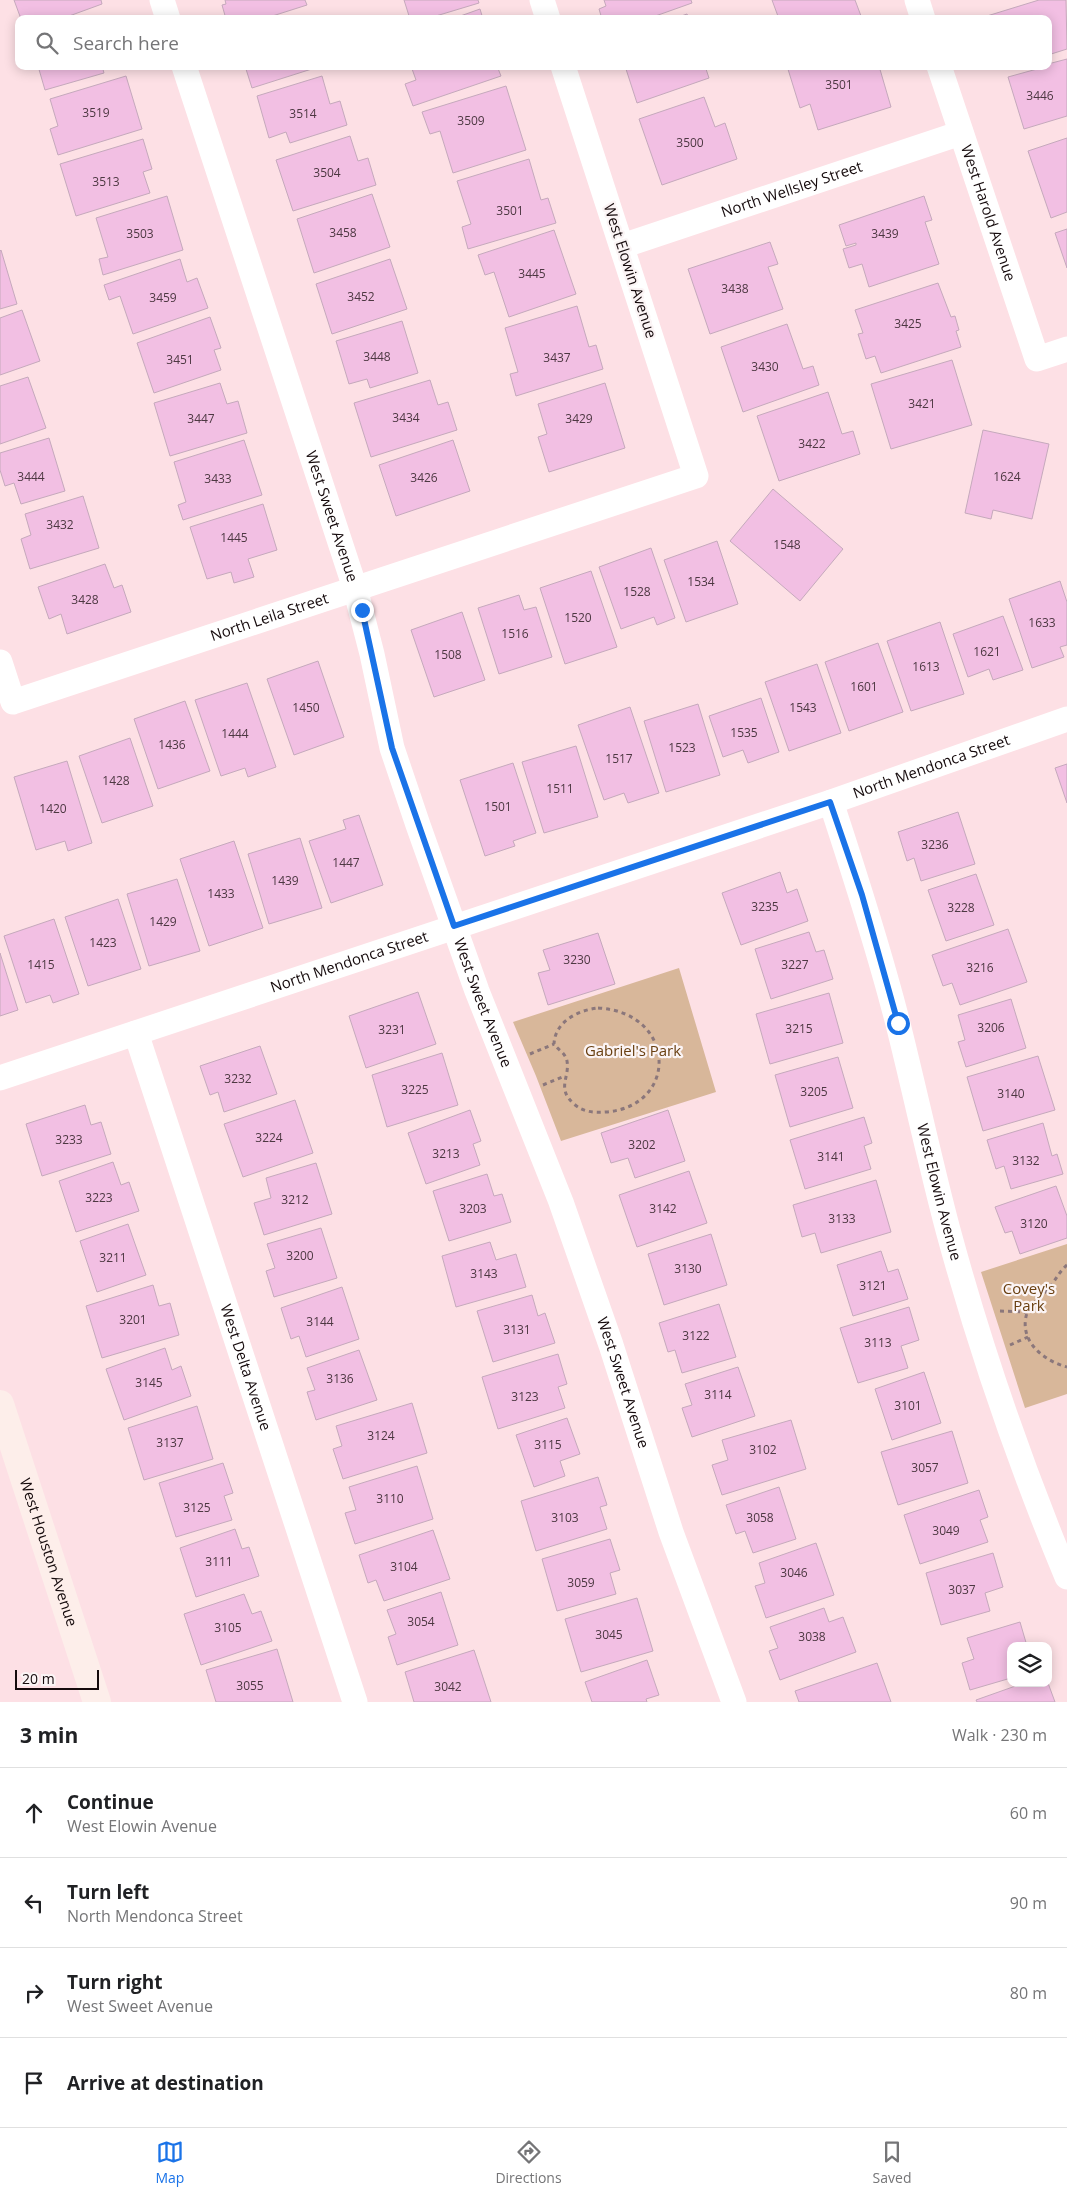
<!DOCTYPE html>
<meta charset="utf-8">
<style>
:root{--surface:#fff;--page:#f2f2f2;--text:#202124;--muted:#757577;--line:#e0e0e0;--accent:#1a73e8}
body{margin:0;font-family:"Open Sans",sans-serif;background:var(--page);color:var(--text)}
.controls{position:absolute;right:15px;bottom:15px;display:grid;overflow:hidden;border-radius:10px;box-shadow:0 2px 12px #0003}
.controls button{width:45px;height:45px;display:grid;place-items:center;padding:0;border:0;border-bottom:1px solid var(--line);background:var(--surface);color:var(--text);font:25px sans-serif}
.scale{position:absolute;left:15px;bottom:12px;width:84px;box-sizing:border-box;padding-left:5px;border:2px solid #160b0d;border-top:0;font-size:14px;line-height:18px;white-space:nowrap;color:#160b0d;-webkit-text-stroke:4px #fbf4f5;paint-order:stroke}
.stop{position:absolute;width:15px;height:15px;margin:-11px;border:4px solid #1a73e8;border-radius:50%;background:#fff}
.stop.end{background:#1a73e8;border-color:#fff;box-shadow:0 1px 5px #0008}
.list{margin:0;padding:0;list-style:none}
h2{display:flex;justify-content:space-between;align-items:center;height:65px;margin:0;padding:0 20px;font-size:21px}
h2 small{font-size:16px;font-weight:400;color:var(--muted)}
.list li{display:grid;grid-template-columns:32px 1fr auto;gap:15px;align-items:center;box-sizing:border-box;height:90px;padding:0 20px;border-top:1px solid var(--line)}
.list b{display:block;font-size:19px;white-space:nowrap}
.list p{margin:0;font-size:16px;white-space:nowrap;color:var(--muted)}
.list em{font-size:16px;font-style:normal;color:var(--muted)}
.icon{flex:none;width:28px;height:28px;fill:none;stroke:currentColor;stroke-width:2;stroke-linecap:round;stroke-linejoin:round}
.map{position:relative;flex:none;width:1067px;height:1702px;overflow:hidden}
.search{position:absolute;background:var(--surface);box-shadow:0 2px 12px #0003;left:15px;right:15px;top:15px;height:55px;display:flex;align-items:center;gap:12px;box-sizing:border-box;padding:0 18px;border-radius:10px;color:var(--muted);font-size:19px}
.sheet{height:425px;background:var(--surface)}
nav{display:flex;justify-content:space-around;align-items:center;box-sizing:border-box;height:70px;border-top:1px solid var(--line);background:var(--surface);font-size:14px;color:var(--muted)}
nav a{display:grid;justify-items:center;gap:2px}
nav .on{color:var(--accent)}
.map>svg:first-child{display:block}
.green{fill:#d8b79a}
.building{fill:#f2bfe3;stroke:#c5a9bc}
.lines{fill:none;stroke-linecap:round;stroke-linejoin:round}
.path{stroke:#8b777b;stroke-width:3;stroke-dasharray:4 4;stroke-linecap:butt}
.street{stroke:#fff;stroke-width:25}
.secondary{stroke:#fdeeea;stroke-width:28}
.route{stroke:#1a73e8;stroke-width:6}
.labels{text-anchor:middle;stroke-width:4.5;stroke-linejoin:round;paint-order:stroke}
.number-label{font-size:12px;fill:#4d3842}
.street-label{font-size:15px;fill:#160b0d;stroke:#fbf4f5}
.park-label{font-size:15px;fill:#693f10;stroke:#fbf4f5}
</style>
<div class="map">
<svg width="1067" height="1702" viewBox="0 0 1067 1702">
<rect width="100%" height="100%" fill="#fde0e5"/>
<path class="green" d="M679 968 716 1092 561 1141 536 1076 513 1022Z
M1067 1244V1394L1025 1408 981 1272Z"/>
<path class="building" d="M14 0H101L102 4 61 19H21Z
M225 0H305L307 5 263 19H226L222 5 226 4Z
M404 0H478L479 3 426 19H410Z
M604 0H691L692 3 647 19H602L599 9 606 6Z
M772 0H855L861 16 851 19H779Z
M1039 0H1066L1067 49 1048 55V19H988L987 16Z
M480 9 483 19H452Z
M687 14 689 19H673Z
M1067 59V116L1024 129 1008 77 1048 66V64Z
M38 66H102L104 73 45 90Z
M245 66H318V67L252 88Z
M411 66H497L501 76 413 106 405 84 416 80Z
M625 66H705L709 78 637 103Z
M787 66H879L891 107 818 130 810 104 800 108Z
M126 76 142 129 58 155 50 129 58 126 50 99Z
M322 76 330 104 340 101 347 125 290 143 286 132 269 138 257 96Z
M506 86 526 150 453 173 440 131 430 134 422 112Z
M704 97 715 127 725 123 737 159 662 185 639 119Z
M350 136 358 161 368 158 376 185 293 211 276 160Z
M1067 138V212L1051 218 1028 151Z
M143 139 152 169 143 172 150 193 76 216 60 164Z
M529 159 541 200 548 198 556 223 468 249 462 227 471 224 457 181Z
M372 194 390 247 314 273 297 219Z
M167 196 183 250 103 275 99 259 108 257 96 218Z
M924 196 932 220 925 222 939 264 869 287 862 264 849 268 843 249 856 245V243L846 246 839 225Z
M1067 229V268L1055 233Z
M554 230 576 294 509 317 494 272 485 275 478 255Z
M770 242 778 264 768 267 783 309 710 334 688 269Z
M1 250 17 304 0 309V251Z
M180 259 187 282 197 278 208 308 133 334 120 296 109 300 104 285Z
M390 259 407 309 332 334 316 284Z
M938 283 951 317 955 316 959 330 956 331 961 347 881 373 875 356 866 359 858 334 863 333 855 310Z
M577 306 589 347 596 345 603 369 516 396 510 374 518 372 505 328Z
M22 310 40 361 0 375V318Z
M210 317 221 348 214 350 221 370 154 393 137 343Z
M402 321 418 373 370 388 367 379 349 384 336 341Z
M787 324 803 369 813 366 819 385 743 412 721 347Z
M952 360 972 425 891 449 871 384Z
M28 377 46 428 0 444V386Z
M430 380 438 405 448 402 457 430 371 457 354 403Z
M220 383 227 404 238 401 247 433 170 456 154 403Z
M605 383 625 448 549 472 538 437 547 434 538 404Z
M828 392 842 434 853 431 860 454 779 481 757 416Z
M983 430 1049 444 1032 519 993 510 991 519 965 513Z
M49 438 65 491 21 504 14 483 5 486 0 470V453Z
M244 440 262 495 183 520 178 505 186 502 174 462Z
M453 440 470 491 396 516 379 465Z
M773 489 843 549 800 601 730 541Z
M83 496 99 548 30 569 21 539 31 535 25 514Z
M263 504 277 550 248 559 254 577 234 583 231 572 207 579 190 527Z
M717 541 738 604 686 622 664 560Z
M651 548 675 618 657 625 654 617 621 629 599 567Z
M105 564 114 588 122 585 131 612 67 634 61 614 49 619 38 587Z
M591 571 617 647 565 664 540 588Z
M1060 581 1067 602V645L1060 647 1064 657 1032 668 1009 599Z
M519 595 524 610 536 607 552 657 499 674 478 608Z
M462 612 485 680 434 697 411 630Z
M1003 616 1023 670 993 680 989 669 968 677 953 634Z
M940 622 964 694 911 711 887 641Z
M878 643 903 712 849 731 825 662Z
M318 661 344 737 294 755 267 679Z
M817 664 841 733 789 751 765 682Z
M247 683 276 767 248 777 245 768 221 776 195 700Z
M761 698 779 752 748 763 743 750 723 757 709 716Z
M185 701 210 771 158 789 134 719Z
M698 704 720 775 666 792 644 721Z
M630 707 659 793 628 803 624 793 604 800 578 725Z
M130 738 153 806 102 823 79 756Z
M576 746 598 817 544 833 522 762Z
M67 761 92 843 68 851 65 841 36 850 14 777Z
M513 763 536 833 513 841 515 846 485 856 460 780Z
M1067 764V803L1055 768Z
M958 812 975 864 921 881 914 858 907 861 898 832Z
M359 815 383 885 331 903 309 841 346 829 343 820Z
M300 838 322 908 269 924 248 854Z
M234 841 263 928 209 946 180 859Z
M780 872 787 893 797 889 808 921 741 945 722 893Z
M976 874 994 925 946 941 928 890Z
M177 879 200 951 149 966 127 894Z
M118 899 141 969 88 986 65 917Z
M54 919 79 994 53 1003 50 995 26 1003 4 936Z
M1008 929 1027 982 960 1005 952 983 943 986 932 955Z
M809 932 816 952 824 950 833 979 771 999 755 949Z
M598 933 615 984 548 1005 538 973 550 970 543 950Z
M0 953 18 1010 0 1016Z
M418 992 436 1044 366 1068 349 1016Z
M829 993 843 1043 770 1064 756 1014Z
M1011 999 1026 1048 966 1067 958 1042 965 1040 958 1015Z
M260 1046 277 1094 224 1112 218 1092 210 1095 200 1066Z
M442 1053 458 1105 387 1127 372 1075Z
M1038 1056 1055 1110 983 1131 967 1077Z
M838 1057 853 1108 790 1127 775 1075Z
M295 1100 313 1153 243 1177 224 1124Z
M85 1105 91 1125 101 1122 111 1154 42 1176 26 1124Z
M470 1110 481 1141 473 1144 480 1165 426 1184 408 1133Z
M668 1110 685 1161 635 1178 628 1158 611 1163 601 1133Z
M864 1117 872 1143 864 1146 871 1169 805 1189 790 1140Z
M1043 1123 1052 1156 1057 1154 1063 1174 1011 1189 1004 1166 996 1169 987 1140Z
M113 1162 121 1185 129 1182 139 1211 76 1232 59 1181Z
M316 1163 332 1214 264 1235 254 1203 271 1198 266 1178Z
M689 1171 707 1223 637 1247 619 1195Z
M487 1174 494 1196 502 1194 511 1222 449 1241 433 1191Z
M876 1180 891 1232 821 1253 815 1233 802 1237 793 1205Z
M1056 1186 1067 1216V1238L1020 1254 1012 1231 1005 1233 995 1207Z
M128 1224 146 1275 97 1292 80 1241Z
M321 1228 337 1278 274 1297 266 1271 275 1268 267 1244Z
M711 1234 727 1285 664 1305 648 1254Z
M490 1242 496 1260 516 1254 526 1287 456 1307 442 1256Z
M881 1251 888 1272 898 1269 908 1299 853 1316 837 1265Z
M153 1285 159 1306 170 1303 179 1335 102 1358 86 1306Z
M342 1287 359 1339 306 1357 299 1336 291 1339 281 1308Z
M532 1295 538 1316 545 1313 555 1343 493 1362 477 1311Z
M719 1304 736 1357 682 1373 675 1350 668 1352 659 1323Z
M909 1307 919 1340 901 1346 908 1368 858 1383 840 1328Z
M165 1348 172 1370 181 1366 191 1396 124 1420 106 1369Z
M359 1350 377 1400 316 1420 307 1392 315 1390 307 1368Z
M558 1354 567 1384 558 1387 565 1408 498 1429 482 1377Z
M738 1367 755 1416 692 1437 682 1408 692 1405 685 1384Z
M924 1372 941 1423 892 1440 875 1389Z
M412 1403 427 1453 343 1479 333 1449 342 1446 336 1426Z
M197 1406 213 1459 144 1480 128 1428Z
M567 1418 580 1454 560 1461 565 1476 534 1487 516 1435Z
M791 1420 806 1469 722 1495 712 1465 728 1460 722 1440Z
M952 1431 968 1483 898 1505 881 1452Z
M223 1463 233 1493 224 1496 232 1520 176 1537 159 1483Z
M417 1466 433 1519 355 1544 345 1513 356 1510 349 1487Z
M598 1477 607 1505 600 1507 607 1529 536 1551 521 1501Z
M779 1487 796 1539 753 1553 745 1531 736 1534 726 1505Z
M979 1490 988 1517 980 1520 988 1542 920 1564 904 1515Z
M235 1529 242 1549 249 1547 259 1576 196 1597 180 1548Z
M433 1530 450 1579 384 1601 376 1580 368 1583 359 1555Z
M610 1539 620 1570 610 1573 616 1594 557 1611 542 1559Z
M816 1543 834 1595 766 1618 755 1586 765 1583 759 1563Z
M993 1553 1003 1587 985 1593 990 1611 941 1625 926 1573Z
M441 1592 458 1645 397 1665 388 1637 396 1634 387 1610Z
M244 1594 252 1614 261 1611 272 1641 201 1665 184 1614Z
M637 1598 653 1651 581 1672 565 1619Z
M824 1608 829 1622 843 1617 856 1652 780 1680 769 1651 778 1648 770 1627Z
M1020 1622 1027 1646H1011V1678L970 1690 962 1663 974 1659 967 1638Z
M277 1649 293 1702H216L206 1670Z
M474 1650 491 1702H414L405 1672Z
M647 1660 659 1695 646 1699 647 1702H592L585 1682Z
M877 1663 891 1702H799L795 1691Z
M1024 1683H1048L1055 1702H977L976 1700Z"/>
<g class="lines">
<path class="path" d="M598 1008C676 1012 680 1106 606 1112 594 1113 583 1112 574 1104 556 1088 570 1078 567 1061 565 1052 558 1050 554 1044 555 1021 579 1010 598 1008Z
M530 1054 554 1044
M543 1085 565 1076
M1067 1265C1060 1271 1056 1279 1050 1287 1044 1295 1030 1304 1027 1313 1018 1341 1044 1361 1067 1367
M1000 1311 1027 1312
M1010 1345 1028 1337"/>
<g class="street">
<path d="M162 0 168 19"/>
<path d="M542 0 548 19"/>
<path d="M917 0 923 19"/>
<path id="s1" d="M184 66 355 588 372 654 392 748 418 825 477 991 561 1202 611 1345 671 1532 734 1702"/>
<path id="s2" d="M939 66 1037 359 1067 349"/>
<path id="s3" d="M622 246 961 133"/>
<path id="s4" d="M0 662 13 702 696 476 563 66"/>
<path id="s5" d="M831 802C855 875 879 949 898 1024 915 1092 930 1162 948 1230 980 1348 1020 1464 1067 1577"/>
<path id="s6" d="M136 1033 355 1702"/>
<path id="s7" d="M0 1078 831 802 1067 719"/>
</g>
<path class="secondary" id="s8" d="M0 1404 97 1702"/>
</g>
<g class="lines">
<path class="route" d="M362 610 392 748 454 926 830 802 862 895 898 1023"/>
</g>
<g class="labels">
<g class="number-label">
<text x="839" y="89">3501</text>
<text x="1040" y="100">3446</text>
<text x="96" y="117">3519</text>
<text x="303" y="118">3514</text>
<text x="471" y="125">3509</text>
<text x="690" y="147">3500</text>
<text x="327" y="177">3504</text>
<text x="106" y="186">3513</text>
<text x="510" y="215">3501</text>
<text x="343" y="237">3458</text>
<text x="140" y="238">3503</text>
<text x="885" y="238">3439</text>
<text x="532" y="278">3445</text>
<text x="735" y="293">3438</text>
<text x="361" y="301">3452</text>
<text x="163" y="302">3459</text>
<text x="908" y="328">3425</text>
<text x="377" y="361">3448</text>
<text x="557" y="362">3437</text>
<text x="180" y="364">3451</text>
<text x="765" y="371">3430</text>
<text x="922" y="408">3421</text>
<text x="406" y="422">3434</text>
<text x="201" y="423">3447</text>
<text x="579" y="423">3429</text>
<text x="812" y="448">3422</text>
<text x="31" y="481">3444</text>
<text x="1007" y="481">1624</text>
<text x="424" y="482">3426</text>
<text x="218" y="483">3433</text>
<text x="60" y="529">3432</text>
<text x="234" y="542">1445</text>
<text x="787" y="549">1548</text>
<text x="701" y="586">1534</text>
<text x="637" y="596">1528</text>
<text x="85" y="604">3428</text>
<text x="578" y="622">1520</text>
<text x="1042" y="627">1633</text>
<text x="515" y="638">1516</text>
<text x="987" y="656">1621</text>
<text x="448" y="659">1508</text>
<text x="926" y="671">1613</text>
<text x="864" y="691">1601</text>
<text x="306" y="712">1450</text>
<text x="803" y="712">1543</text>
<text x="744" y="737">1535</text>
<text x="235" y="738">1444</text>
<text x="172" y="749">1436</text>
<text x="682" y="752">1523</text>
<text x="619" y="763">1517</text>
<text x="116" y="785">1428</text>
<text x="560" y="793">1511</text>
<text x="498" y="811">1501</text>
<text x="53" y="813">1420</text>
<text x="935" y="849">3236</text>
<text x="346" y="867">1447</text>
<text x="285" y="885">1439</text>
<text x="221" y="898">1433</text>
<text x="765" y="911">3235</text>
<text x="961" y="912">3228</text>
<text x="163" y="926">1429</text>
<text x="103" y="947">1423</text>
<text x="577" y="964">3230</text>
<text x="41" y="969">1415</text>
<text x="795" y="969">3227</text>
<text x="980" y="972">3216</text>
<text x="991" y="1032">3206</text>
<text x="799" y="1033">3215</text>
<text x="392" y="1034">3231</text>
<text x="238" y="1083">3232</text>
<text x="415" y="1094">3225</text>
<text x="814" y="1096">3205</text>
<text x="1011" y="1098">3140</text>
<text x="269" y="1142">3224</text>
<text x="69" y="1144">3233</text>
<text x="642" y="1149">3202</text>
<text x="446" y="1158">3213</text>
<text x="831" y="1161">3141</text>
<text x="1026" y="1165">3132</text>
<text x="99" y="1202">3223</text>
<text x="295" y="1204">3212</text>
<text x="473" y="1213">3203</text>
<text x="663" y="1213">3142</text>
<text x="842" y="1223">3133</text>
<text x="1034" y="1228">3120</text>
<text x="300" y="1260">3200</text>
<text x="113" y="1262">3211</text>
<text x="688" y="1273">3130</text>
<text x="484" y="1278">3143</text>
<text x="873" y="1290">3121</text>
<text x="133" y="1324">3201</text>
<text x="320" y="1326">3144</text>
<text x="517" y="1334">3131</text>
<text x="696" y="1340">3122</text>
<text x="878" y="1347">3113</text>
<text x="340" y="1383">3136</text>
<text x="149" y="1387">3145</text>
<text x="718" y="1399">3114</text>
<text x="525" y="1401">3123</text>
<text x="908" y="1410">3101</text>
<text x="381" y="1440">3124</text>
<text x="170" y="1447">3137</text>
<text x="548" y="1449">3115</text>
<text x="763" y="1454">3102</text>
<text x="925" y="1472">3057</text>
<text x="390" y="1503">3110</text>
<text x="197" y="1512">3125</text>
<text x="565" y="1522">3103</text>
<text x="760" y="1522">3058</text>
<text x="946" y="1535">3049</text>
<text x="219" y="1566">3111</text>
<text x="404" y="1571">3104</text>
<text x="794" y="1577">3046</text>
<text x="581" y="1587">3059</text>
<text x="962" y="1594">3037</text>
<text x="421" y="1626">3054</text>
<text x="228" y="1632">3105</text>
<text x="609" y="1639">3045</text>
<text x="812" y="1641">3038</text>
<text x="250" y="1690">3055</text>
<text x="448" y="1691">3042</text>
</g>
<g class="street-label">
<text dy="5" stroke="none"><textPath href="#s3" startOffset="179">North Wellsley Street</textPath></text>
<text dy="5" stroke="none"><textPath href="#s2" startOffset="155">West Harold Avenue</textPath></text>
<text transform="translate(630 271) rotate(72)" y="5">West Elowin Avenue</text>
<text dy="5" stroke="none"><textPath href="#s1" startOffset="474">West Sweet Avenue</textPath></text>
<text dy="5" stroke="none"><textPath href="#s4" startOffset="312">North Leila Street</textPath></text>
<text dy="5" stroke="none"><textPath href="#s7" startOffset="982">North Mendonca Street</textPath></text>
<text dy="5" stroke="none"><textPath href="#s7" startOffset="368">North Mendonca Street</textPath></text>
<text dy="5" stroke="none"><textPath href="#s1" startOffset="984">West Sweet Avenue</textPath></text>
<text dy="5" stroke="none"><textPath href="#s5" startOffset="405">West Elowin Avenue</textPath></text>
<text dy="5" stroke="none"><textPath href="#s6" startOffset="352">West Delta Avenue</textPath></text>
<text dy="5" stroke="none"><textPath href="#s1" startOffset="1389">West Sweet Avenue</textPath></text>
<text dy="5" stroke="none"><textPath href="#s8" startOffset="156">West Houston Avenue</textPath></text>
</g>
<g class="park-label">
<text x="633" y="1056">Gabriel's Park</text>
<text x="1029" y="1294">Covey's<tspan x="1029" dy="17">Park</tspan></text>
</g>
</g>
</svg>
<div class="controls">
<button><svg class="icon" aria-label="layers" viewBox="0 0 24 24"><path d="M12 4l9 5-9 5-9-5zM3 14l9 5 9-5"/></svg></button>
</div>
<div class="scale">20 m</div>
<div class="stop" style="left:898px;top:1023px"></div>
<div class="stop end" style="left:362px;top:610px"></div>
<div class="search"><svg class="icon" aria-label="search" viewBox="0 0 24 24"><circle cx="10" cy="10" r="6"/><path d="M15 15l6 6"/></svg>Search here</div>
</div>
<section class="sheet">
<h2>3 min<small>Walk · 230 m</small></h2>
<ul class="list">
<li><svg class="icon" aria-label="ahead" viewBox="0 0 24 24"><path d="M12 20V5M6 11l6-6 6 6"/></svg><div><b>Continue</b><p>West Elowin Avenue</p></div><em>60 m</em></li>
<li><svg class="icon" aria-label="left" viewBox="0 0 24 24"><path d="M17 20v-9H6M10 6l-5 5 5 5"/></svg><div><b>Turn left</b><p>North Mendonca Street</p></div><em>90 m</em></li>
<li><svg class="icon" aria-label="right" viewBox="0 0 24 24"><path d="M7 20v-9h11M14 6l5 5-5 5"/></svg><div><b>Turn right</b><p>West Sweet Avenue</p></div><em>80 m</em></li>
<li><svg class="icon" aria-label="arrive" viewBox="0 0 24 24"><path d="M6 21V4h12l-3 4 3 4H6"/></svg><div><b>Arrive at destination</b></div></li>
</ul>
</section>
<nav>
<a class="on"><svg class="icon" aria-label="map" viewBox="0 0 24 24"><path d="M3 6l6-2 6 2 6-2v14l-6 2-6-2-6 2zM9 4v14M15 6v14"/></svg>Map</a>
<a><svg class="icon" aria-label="directions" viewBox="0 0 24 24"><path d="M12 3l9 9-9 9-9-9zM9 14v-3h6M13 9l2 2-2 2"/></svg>Directions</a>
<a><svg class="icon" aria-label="saved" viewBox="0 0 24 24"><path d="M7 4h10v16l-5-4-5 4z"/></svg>Saved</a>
</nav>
